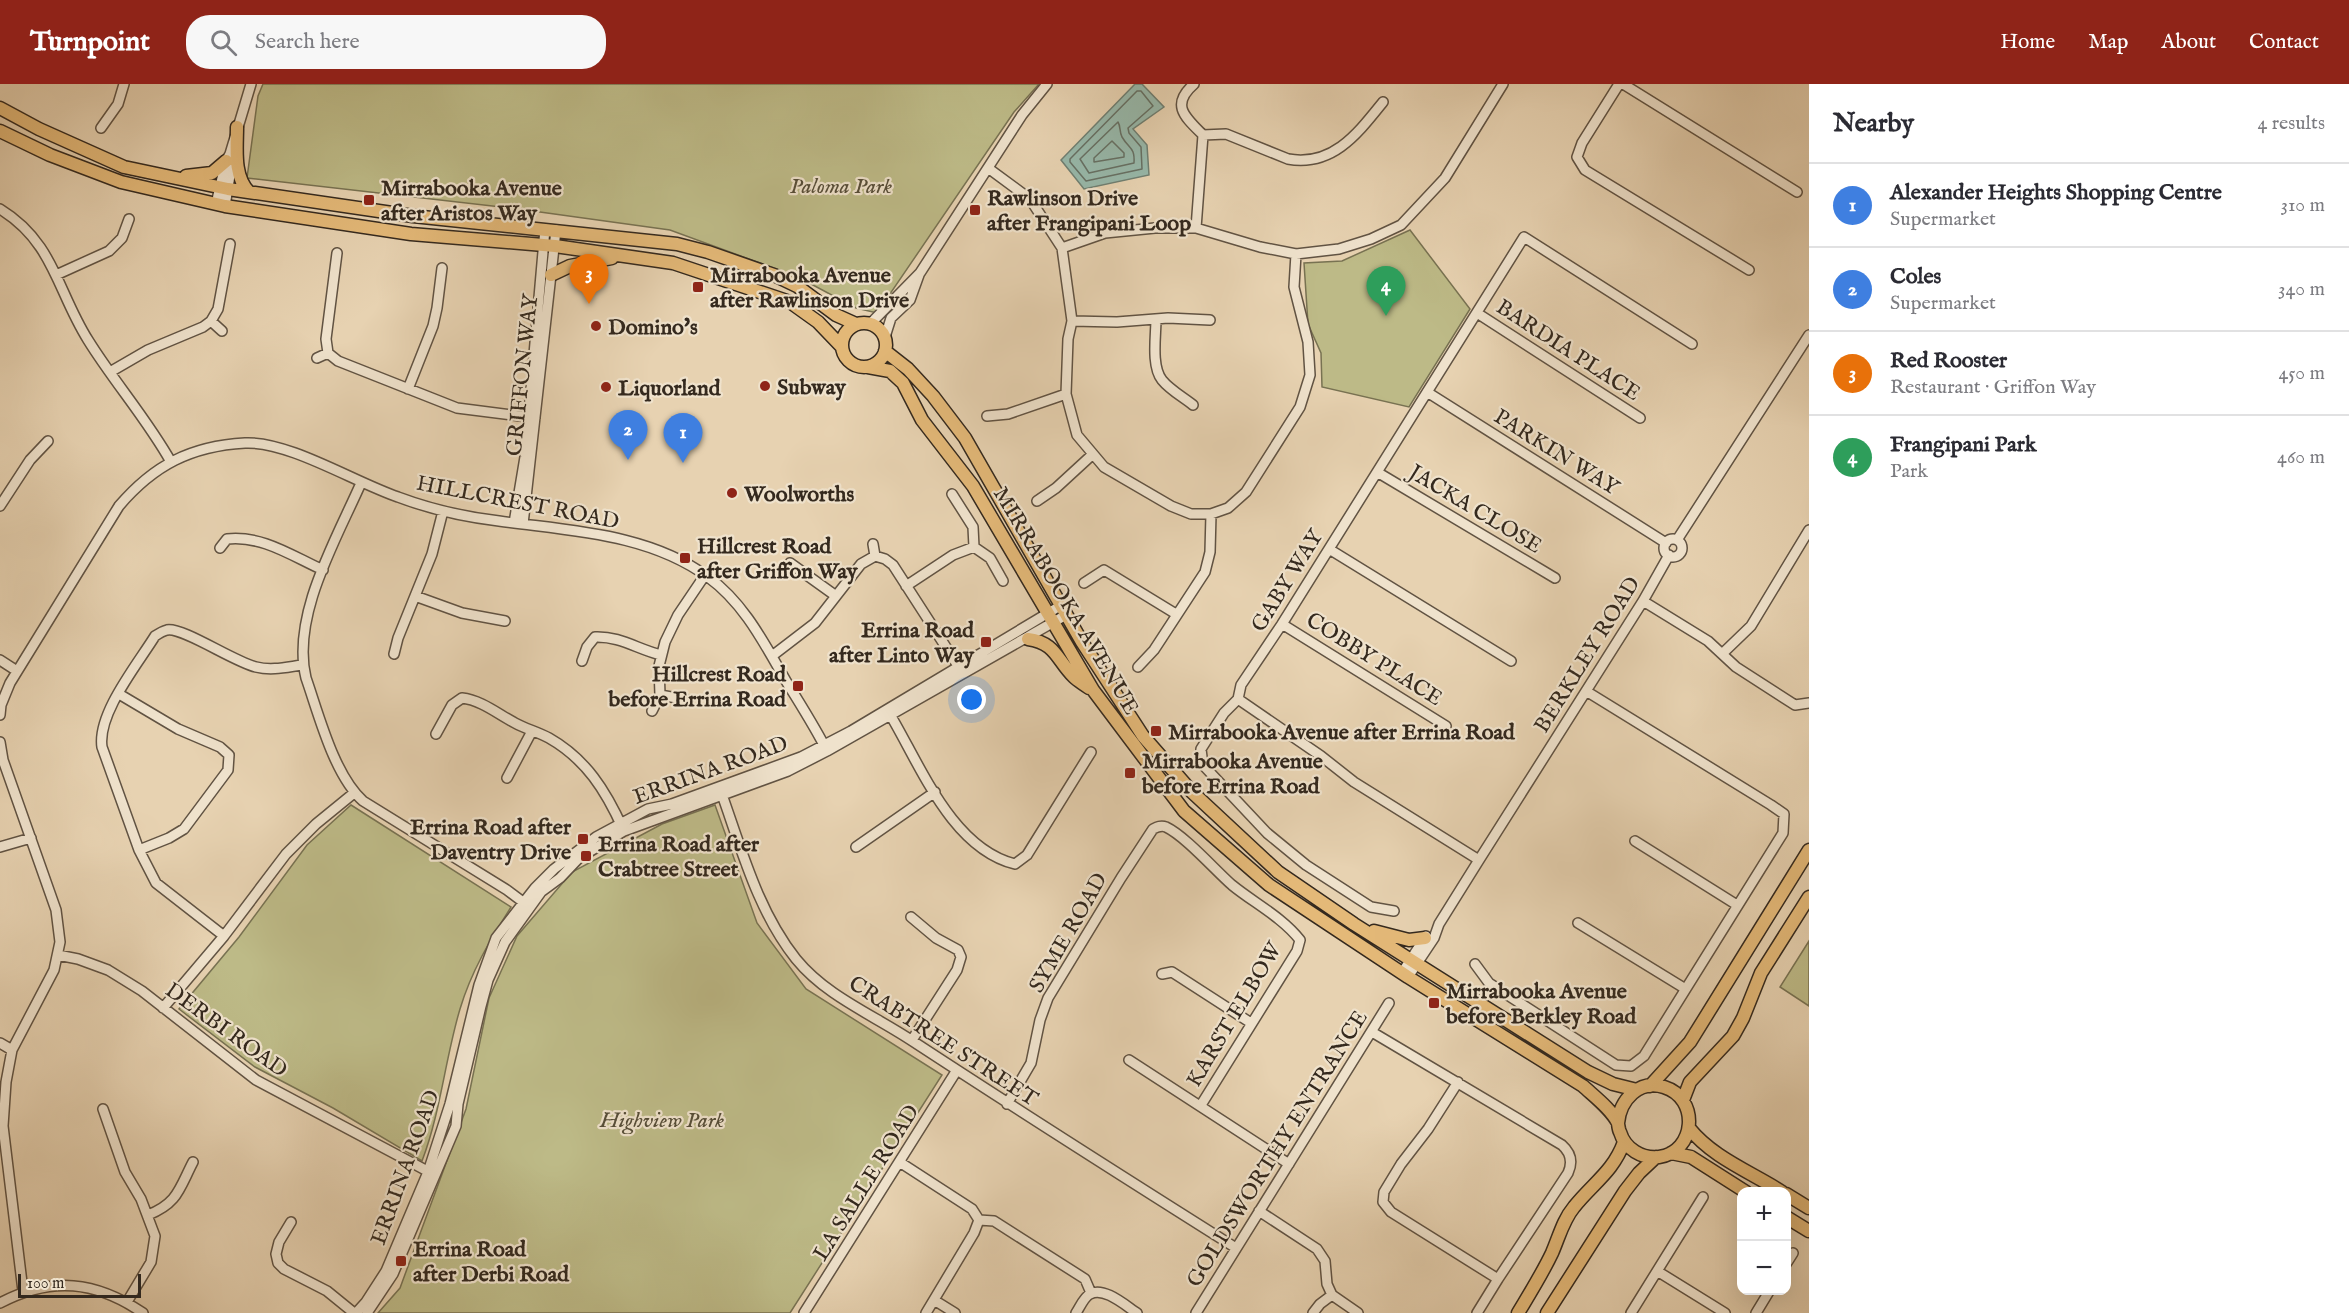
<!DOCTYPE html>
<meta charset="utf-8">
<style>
:root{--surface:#fff;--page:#f7f7f7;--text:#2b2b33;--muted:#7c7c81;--line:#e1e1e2;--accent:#8f2418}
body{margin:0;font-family:"IM FELL English",serif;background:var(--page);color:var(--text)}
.controls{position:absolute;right:18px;bottom:18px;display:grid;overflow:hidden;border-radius:12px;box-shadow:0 6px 24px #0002}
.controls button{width:54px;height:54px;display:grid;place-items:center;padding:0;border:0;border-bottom:2px solid var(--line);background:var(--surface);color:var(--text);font:30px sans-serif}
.scale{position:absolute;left:18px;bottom:15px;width:123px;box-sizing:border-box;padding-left:6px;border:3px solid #34291e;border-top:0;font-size:16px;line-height:21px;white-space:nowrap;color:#34291e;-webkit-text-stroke:4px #efe2cc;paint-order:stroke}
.you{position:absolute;left:972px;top:616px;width:21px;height:21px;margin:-15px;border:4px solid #fff;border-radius:50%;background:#1a73e8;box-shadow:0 0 0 9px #1a73e833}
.badge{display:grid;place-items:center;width:39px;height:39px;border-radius:50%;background:var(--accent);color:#fff;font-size:20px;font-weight:700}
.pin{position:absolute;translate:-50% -50px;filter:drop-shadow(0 2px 3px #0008)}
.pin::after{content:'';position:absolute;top:32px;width:21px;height:18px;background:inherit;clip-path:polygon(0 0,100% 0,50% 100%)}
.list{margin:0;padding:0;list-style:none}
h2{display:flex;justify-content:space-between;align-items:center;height:78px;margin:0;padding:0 24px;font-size:26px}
h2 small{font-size:20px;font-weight:400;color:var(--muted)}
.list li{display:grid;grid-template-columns:39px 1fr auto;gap:18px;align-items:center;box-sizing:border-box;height:84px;padding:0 24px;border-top:2px solid var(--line)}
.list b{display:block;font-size:22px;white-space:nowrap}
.list p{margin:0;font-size:20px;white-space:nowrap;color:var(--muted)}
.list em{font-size:20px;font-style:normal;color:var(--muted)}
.icon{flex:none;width:33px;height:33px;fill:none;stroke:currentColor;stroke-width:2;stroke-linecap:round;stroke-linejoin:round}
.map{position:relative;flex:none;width:1809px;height:1229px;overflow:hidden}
header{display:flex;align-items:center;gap:36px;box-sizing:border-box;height:84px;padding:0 30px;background:var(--accent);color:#fff}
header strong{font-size:28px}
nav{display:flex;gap:33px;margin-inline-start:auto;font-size:21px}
.search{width:420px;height:54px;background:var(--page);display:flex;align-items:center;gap:15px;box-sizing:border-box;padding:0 21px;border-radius:24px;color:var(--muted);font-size:22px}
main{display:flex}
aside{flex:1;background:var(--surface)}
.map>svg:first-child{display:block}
.green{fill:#bdba87;stroke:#787252;stroke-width:1.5}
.water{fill:#97b8aa;stroke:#6f7f72;stroke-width:1.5}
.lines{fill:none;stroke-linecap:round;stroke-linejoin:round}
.shore{stroke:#667064;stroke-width:1.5}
.minor-casing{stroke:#615343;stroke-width:12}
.major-casing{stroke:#34291e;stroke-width:15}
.minor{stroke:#efe2cc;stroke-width:9}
.major{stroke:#e4b978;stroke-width:12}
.poi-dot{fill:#8f2418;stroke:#efe2cc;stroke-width:2}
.labels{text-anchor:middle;stroke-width:4.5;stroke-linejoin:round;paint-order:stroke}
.park-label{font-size:22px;font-style:italic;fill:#564d38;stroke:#efe2cc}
.poi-label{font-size:22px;font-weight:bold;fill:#34291e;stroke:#efe2cc;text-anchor:start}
.street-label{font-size:22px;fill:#34291e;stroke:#efe2cc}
</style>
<header>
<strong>Turnpoint</strong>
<div class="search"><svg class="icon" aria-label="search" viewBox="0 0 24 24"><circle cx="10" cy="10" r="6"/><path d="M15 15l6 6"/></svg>Search here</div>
<nav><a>Home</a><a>Map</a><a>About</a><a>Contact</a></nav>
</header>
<main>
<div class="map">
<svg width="1809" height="1229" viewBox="0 0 1809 1229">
<rect width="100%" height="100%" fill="#e7d2b1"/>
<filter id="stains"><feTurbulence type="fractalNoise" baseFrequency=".00333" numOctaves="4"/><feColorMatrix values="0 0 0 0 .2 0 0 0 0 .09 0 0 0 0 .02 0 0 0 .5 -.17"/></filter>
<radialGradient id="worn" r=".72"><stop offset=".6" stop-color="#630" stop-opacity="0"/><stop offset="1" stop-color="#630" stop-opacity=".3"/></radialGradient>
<path class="green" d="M263 0H1039L1014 28 877 229 856 224 798 193 670 146 511 124 247 94 258 12Z
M1410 146 1470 225 1409 323 1322 303 1321 269 1308 240 1304 179 1342 177Z
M351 721 511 823C490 856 471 888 460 925 445 975 441 1027 422 1077L333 1024 255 983 179 925 239 853 307 761Z
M715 721 757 839 806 905 942 991 790 1229H378L400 1204 466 1025 489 914 517 852 572 788 662 740Z
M1809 857V922L1780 903Z"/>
<path class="water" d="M1135 0H1142L1164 23 1133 45 1147 61 1149 91 1084 105 1061 76Z"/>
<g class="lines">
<path class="shore" d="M1137 7H1141L1153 22 1128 44 1129 49 1141 63 1142 85 1086 97 1070 78V75Z
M1118 38C1121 43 1119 47 1122 53 1129 65 1135 63 1134 79L1089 89 1080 75Z
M1112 57 1124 69V73L1094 78V74Z"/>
<g class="minor-casing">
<path id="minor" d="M1194 0C1170 21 1185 33 1203 51L1196 144
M1619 0 1582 59 1577 73 1585 86 1749 186
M1623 0 1797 108
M101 44 118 20 124 0
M1203 51 1226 50 1288 75C1333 83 1358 49 1383 18
M988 84 1030 115 1062 164 1072 237 1068 255 1066 310 1077 351 1104 383 1171 422 1191 430H1211L1228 424 1246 408 1300 323 1310 291 1308 258 1294 203 1296 170
M216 120 226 77 230 70 251 0
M225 122 232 79 231 72
M0 125C54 158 57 207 88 256 114 298 147 335 171 378
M1062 164 1105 149 1155 144H1196L1260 163 1296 170 1339 165 1371 155 1401 141 1445 94 1503 0
M337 169 326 255 328 269 338 277 457 324 535 334
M56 191 109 167 122 154 129 135
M1477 229 1640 334
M1156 235C1156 252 1151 282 1162 296 1170 306 1183 313 1193 321
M211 237 222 247
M1072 237 1117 238 1168 234 1210 236
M871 239 920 189 1022 31 1047 0
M885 253 891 234 910 216 919 191
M317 274 328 269
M110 288 148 266 203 243 211 237 218 225 230 160
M408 305 433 242 437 224 442 184
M1427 308 1666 459
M987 332 1008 330 1066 310
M1377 388 1555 494
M361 399C336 456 291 532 306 594 319 631 334 691 363 717L507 806 527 821
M952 410 973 443 974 463 990 474 1003 497
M1037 417 1056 404 1093 370
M0 422 30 376 48 357
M514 439 525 373 545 145
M523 440 556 146
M1664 464a9 9 0 1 1 18 0a9 9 0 1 1-18 0Z
M1677 456 1809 251
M873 460 875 472
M220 464 227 455C262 451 292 472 323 486
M1329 465 1511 577
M790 479 836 512
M1084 499 1104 486 1176 530
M906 502 953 471 974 463
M415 512 462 529 505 537
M1643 517 1708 557 1736 583 1795 621 1809 619
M1282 540 1446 642
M1723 569 1751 542 1809 446
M394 570 398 554 432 470 443 427
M772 572 815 539 861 480 875 472 885 475 893 481 962 588
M0 576 17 587
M582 577 587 563 595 553C620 552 637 565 661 571
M1138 583 1154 566 1205 488 1210 468 1211 430
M119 610 178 645 220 663 229 671 228 686 184 745 169 754 139 766
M660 611 688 616
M1238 615 1224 629 1201 665 1203 681 1267 749 1306 781 1371 823 1394 827
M652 627 660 611 659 582 665 558 678 531 705 491
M888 627C920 680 951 764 1015 780L1027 771 1091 668
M0 631 1 621 10 599 119 422C154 381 191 362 245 359 289 357 354 398 398 413 430 425 465 433 499 437 570 447 648 449 708 493 744 519 764 559 786 597 800 620 815 643 827 667
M436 650 452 621 462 614C481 616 498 630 515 639 526 645 538 648 549 654 586 675 606 707 623 745
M0 658 3 676 56 826 60 858 54 886 12 966 6 998 3 1042 23 1207
M507 694 532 647
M720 705C741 763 757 826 796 875 827 913 874 931 914 958 1021 1028 1128 1096 1236 1164
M1635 757 1737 821
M0 763 31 754
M856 763 935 708
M1479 776 1354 698 1321 672 1238 615 1241 601 1282 540 1524 153 1692 260
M911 833 936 854 958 866 961 873 957 886 912 956
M1578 839 1684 904
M224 852 156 799 139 766 102 663C97 630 137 581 155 552 158 550 163 547 167 546 183 543 234 578 256 583 272 587 287 583 302 581
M58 871 78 875 108 886 142 907 256 996 433 1090
M1475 880 1489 899 1616 981 1631 982 1644 972 1783 749 1784 730 1771 721 1586 607
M1402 889 1426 852
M1162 890 1172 888 1251 939
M1408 893 1434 854 1439 840 1479 776 1643 517 1669 471
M163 924 224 852 286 770 316 740 354 709
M1372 948 1562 1061C1571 1069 1573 1078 1568 1089L1498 1195 1391 1128 1383 1118 1384 1108 1401 1080 1428 1045 1458 998
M0 959 12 966
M1129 976 1289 1080
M1007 1020 1031 979 1040 936 1048 914 1121 794 1153 745C1157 743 1161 741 1166 743 1185 752 1215 786 1232 801 1254 819 1282 833 1300 856L1297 867 1201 1021
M103 1025 125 1088 141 1115 155 1152 151 1178 127 1218
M901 1079 972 1125 979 1136 974 1149 926 1229
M1259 1127 1317 1165 1325 1177 1327 1200 1332 1211 1358 1229
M148 1131C178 1119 179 1105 193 1078
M979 1136 994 1137 1085 1195 1091 1209
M291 1138 279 1158 276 1170 278 1179 284 1185 327 1207 354 1229
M1786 1180 1793 1169
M1657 1187 1725 1229
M934 1216 955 1229
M0 1219C52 1192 96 1197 143 1229
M356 1229 366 1218 386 1187 428 1088 450 1020 479 901 496 854 535 804 554 785 596 753 648 725 672 720 801 673 851 647 1060 522
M367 1229 393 1190 456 1042 458 1020 481 922 488 896 505 858 541 808 560 794 579 774 624 747 788 687 827 667 1066 531
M804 1229 957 986
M1076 1229C1080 1223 1084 1213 1090 1210 1104 1202 1126 1222 1137 1229
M1196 1229 1389 919
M1313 1229 1320 1220 1332 1211
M1477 1229 1498 1195
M1631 1229 1703 1113
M1756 1229 1770 1206"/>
</g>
<g class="major-casing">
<path id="major" d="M0 24 39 45 124 83 228 105 413 132 677 160 708 168 774 191 797 202 836 231 856 240
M237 43C237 64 233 92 249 108
M0 47 50 71 121 98 225 122 411 150 555 162 673 179 790 218 818 238 841 262
M186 92 212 89 226 77
M551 191 570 182 612 174
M842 261a22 22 0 1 1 44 0a22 22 0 1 1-44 0Z
M885 267 908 285 933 312 965 354 1082 558 1143 652 1192 708 1278 788 1354 840 1588 988 1613 1000 1637 1006
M868 283 890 287 903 299 922 336 973 402 1093 606 1184 727 1269 801 1408 893 1583 1002C1595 1013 1611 1025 1618 1039 1618 1040 1619 1047 1620 1048 1625 1065 1642 1075 1659 1073 1696 1068 1700 1014 1664 1003 1639 995 1620 1016 1618 1039
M1028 555C1056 559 1056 575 1074 593 1078 597 1084 600 1089 604
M1374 847 1409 856 1425 854
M1650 1002 1690 958 1809 766
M1683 1016 1690 998 1733 952 1743 934 1761 889 1809 813
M1689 1044C1713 1074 1751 1088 1782 1108
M1671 1069 1691 1073 1746 1108
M1786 1110 1809 1124
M1786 1133 1809 1147
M1518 1229C1530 1209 1542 1190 1552 1169 1559 1153 1563 1136 1574 1123 1593 1099 1613 1088 1624 1058
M1547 1229 1625 1107 1639 1089 1656 1073"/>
</g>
<use href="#minor" class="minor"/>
<use href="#major" class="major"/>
</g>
<g class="poi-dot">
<rect x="363" y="110" width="12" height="12" rx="3"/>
<rect x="969" y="120" width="12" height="12" rx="3"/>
<rect x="692" y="197" width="12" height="12" rx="3"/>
<circle cx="596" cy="242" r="6"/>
<circle cx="765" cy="302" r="6"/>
<circle cx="606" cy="303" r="6"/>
<circle cx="732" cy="409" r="6"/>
<rect x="679" y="468" width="12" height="12" rx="3"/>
<rect x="980" y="552" width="12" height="12" rx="3"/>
<rect x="792" y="596" width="12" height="12" rx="3"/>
<rect x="1150" y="641" width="12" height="12" rx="3"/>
<rect x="1124" y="683" width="12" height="12" rx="3"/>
<rect x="577" y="749" width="12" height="12" rx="3"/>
<rect x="580" y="766" width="12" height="12" rx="3"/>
<rect x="1428" y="913" width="12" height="12" rx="3"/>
<rect x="395" y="1171" width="12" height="12" rx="3"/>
</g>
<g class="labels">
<g class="park-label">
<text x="841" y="109">Paloma Park</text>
<text x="662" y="1043">Highview Park</text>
</g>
<g class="poi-label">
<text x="381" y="111">Mirrabooka Avenue<tspan x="381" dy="25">after Aristos Way</tspan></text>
<text x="987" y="121">Rawlinson Drive<tspan x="987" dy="25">after Frangipani Loop</tspan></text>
<text x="710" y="198">Mirrabooka Avenue<tspan x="710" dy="25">after Rawlinson Drive</tspan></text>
<text x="608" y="250">Domino's</text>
<text x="777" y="310">Subway</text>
<text x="618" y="311">Liquorland</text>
<text x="744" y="417">Woolworths</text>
<text x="697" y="469">Hillcrest Road<tspan x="697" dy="25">after Griffon Way</tspan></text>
<text x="974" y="553" text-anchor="end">Errina Road<tspan x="974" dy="25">after Linto Way</tspan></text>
<text x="786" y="597" text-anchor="end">Hillcrest Road<tspan x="786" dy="25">before Errina Road</tspan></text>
<text x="1168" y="655">Mirrabooka Avenue after Errina Road</text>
<text x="1142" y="684">Mirrabooka Avenue<tspan x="1142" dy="25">before Errina Road</tspan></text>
<text x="571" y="750" text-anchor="end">Errina Road after<tspan x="571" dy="25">Daventry Drive</tspan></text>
<text x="598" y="767">Errina Road after<tspan x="598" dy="25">Crabtree Street</tspan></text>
<text x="1446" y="914">Mirrabooka Avenue<tspan x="1446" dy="25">before Berkley Road</tspan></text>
<text x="413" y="1172">Errina Road<tspan x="413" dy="25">after Derbi Road</tspan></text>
</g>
<g class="street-label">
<text transform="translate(1569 265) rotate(33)" y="8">BARDIA PLACE</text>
<text transform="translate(521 291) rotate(-84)" y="8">GRIFFON WAY</text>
<text transform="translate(1557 367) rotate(32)" y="8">PARKIN WAY</text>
<text transform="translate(518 417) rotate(11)" y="8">HILLCREST ROAD</text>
<text transform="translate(1476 424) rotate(31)" y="8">JACKA CLOSE</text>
<text transform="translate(1286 496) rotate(-58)" y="8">GABY WAY</text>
<text transform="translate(1067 516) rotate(59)" y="8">MIRRABOOKA AVENUE</text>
<text transform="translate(1586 570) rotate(-58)" y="8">BERKLEY ROAD</text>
<text transform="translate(1375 574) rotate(32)" y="8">COBBY PLACE</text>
<text transform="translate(710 685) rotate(-20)" y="8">ERRINA ROAD</text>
<text transform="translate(1067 848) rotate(-60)" y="8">SYME ROAD</text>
<text transform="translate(1233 930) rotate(-59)" y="8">KARST ELBOW</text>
<text transform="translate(227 945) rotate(36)" y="8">DERBI ROAD</text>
<text transform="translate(944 956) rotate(33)" y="8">CRABTREE STREET</text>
<text transform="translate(1276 1064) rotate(-58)" y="8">GOLDSWORTHY ENTRANCE</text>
<text transform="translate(404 1083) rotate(-70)" y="8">ERRINA ROAD</text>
<text transform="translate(865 1098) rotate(-58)" y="8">LA SALLE ROAD</text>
</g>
</g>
<rect width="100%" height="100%" filter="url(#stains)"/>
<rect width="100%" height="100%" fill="url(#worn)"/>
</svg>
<div class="controls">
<button>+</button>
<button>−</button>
</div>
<div class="scale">100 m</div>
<div class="you"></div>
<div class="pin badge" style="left:683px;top:379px;background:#3f7fe0">1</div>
<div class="pin badge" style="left:628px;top:376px;background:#3f7fe0">2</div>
<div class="pin badge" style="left:589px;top:220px;background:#e8710a">3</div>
<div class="pin badge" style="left:1386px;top:232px;background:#2e9e5b">4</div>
</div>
<aside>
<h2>Nearby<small>4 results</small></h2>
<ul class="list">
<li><span class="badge" style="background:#3f7fe0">1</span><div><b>Alexander Heights Shopping Centre</b><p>Supermarket</p></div><em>310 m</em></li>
<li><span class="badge" style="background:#3f7fe0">2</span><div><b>Coles</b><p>Supermarket</p></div><em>340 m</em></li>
<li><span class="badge" style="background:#e8710a">3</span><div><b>Red Rooster</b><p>Restaurant · Griffon Way</p></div><em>450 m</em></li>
<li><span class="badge" style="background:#2e9e5b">4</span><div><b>Frangipani Park</b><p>Park</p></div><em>460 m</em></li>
</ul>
</aside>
</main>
